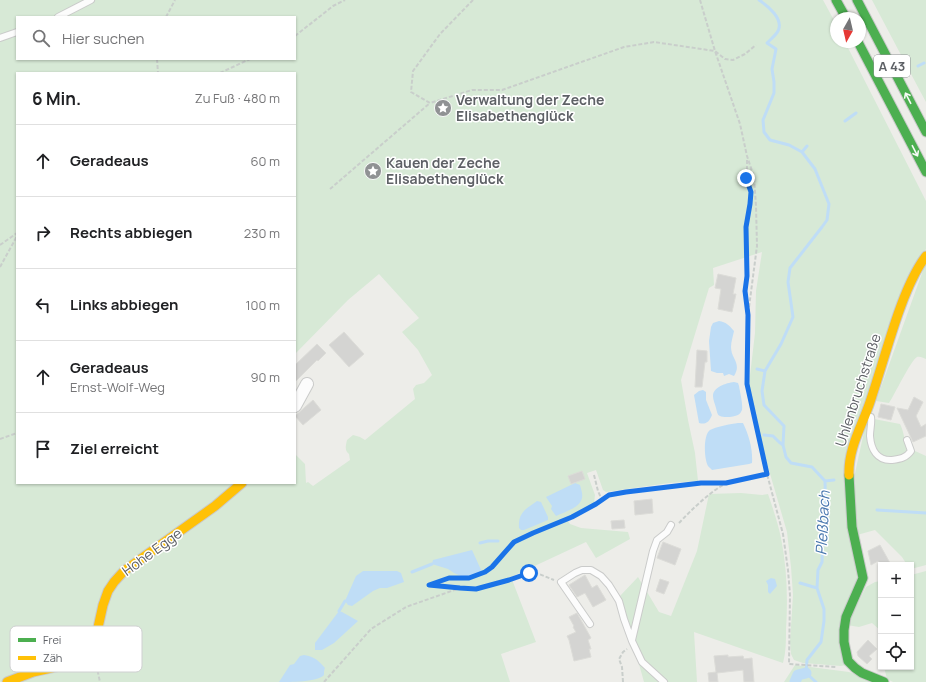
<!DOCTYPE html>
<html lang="de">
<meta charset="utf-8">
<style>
:root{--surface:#fff;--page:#f6f6f6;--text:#202124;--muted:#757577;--line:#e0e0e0}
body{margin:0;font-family:Manrope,sans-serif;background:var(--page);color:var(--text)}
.controls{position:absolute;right:12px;bottom:12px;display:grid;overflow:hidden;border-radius:0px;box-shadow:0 1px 3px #0004}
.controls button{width:36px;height:36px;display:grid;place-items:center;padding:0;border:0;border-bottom:1px solid var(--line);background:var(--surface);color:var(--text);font:20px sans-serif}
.compass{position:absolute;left:830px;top:12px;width:36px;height:36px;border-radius:50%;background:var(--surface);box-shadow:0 1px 3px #0004;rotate:188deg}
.stop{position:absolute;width:12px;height:12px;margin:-9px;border:3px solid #1a73e8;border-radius:50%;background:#fff}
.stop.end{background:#1a73e8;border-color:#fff;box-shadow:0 1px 4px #0008}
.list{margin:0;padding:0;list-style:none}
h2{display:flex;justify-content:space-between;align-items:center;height:52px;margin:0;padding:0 16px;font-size:17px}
h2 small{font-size:13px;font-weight:400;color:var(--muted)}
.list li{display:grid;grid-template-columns:26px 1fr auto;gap:12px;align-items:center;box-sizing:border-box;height:72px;padding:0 16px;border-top:1px solid var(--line)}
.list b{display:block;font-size:15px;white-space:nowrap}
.list p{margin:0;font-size:13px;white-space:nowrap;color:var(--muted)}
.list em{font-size:13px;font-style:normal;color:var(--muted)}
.icon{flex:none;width:22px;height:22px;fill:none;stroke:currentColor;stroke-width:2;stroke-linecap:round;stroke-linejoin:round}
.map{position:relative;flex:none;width:926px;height:682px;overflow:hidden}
.search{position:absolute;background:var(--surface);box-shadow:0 1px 3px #0004;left:16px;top:16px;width:280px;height:44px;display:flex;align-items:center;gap:10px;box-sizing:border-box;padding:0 14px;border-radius:0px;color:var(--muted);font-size:15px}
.panel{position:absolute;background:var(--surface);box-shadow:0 1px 3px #0004;left:16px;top:72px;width:280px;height:412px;border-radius:0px}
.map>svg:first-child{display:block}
.green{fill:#d7e9d6}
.water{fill:#bfddf6}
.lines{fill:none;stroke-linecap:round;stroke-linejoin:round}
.stream{stroke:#bfddf6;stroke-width:3}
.canal{stroke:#bfddf6;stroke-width:11}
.building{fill:#d4d4d2;stroke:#dcdcd8}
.lane-casing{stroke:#cacbca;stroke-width:8}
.street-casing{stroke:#cacbca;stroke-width:14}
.fast-casing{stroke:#c9c9c9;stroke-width:11}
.slow-casing{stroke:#c9c9c9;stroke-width:11}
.path{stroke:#c9cecb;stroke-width:2;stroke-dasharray:4 2;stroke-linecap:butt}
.lane{stroke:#fcfcfc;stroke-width:6}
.street{stroke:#fcfcfc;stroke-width:12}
.fast{stroke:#4caf50;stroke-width:9}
.slow{stroke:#ffc107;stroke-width:9}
.oneway{stroke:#f6fbf6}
.route{stroke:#1a73e8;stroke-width:5}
.labels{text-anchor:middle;stroke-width:3;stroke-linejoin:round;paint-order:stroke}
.shield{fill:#fff;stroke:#8e9094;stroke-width:1}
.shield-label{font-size:13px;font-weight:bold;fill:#5e6166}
.poi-label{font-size:14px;font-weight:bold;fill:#5e6166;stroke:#fff;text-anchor:start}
.street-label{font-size:14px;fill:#5e6166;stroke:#fff}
.water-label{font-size:15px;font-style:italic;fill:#4776ae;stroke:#fff}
.key{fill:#fff;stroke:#cfd0d1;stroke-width:1}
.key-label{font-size:11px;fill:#5e6166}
</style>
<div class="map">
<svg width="926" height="682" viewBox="0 0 926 682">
<rect width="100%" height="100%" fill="#edede9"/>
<path class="green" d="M0 0H89L58 17H17V32L0 38Z
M91 0H823L836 24V42H845L926 201V249L912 272 901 297 876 372 864 412 850 447 848 456 847 479 849 518 857 567 858 580 843 617 841 629V641L843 655 846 665 841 666 803 663 794 660 791 654 790 642 793 595 791 567 787 532 766 460 755 417 749 384 755 333 756 291 762 252 713 268 714 285 709 288 681 380 688 420 695 453 698 481 669 483 606 492 603 490 596 470 587 473 595 495 594 503 566 518 570 524 581 528 628 532 630 539 596 558 586 542 511 577 536 642 501 654 510 682H15L66 667 85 656 100 633 109 593 115 584 125 573 211 513 245 483H295V454L305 464 306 483 308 482 313 486 350 460 349 454C344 450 346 445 347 440L353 435 360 437 365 440 415 399 413 389 416 385 424 383 432 375 418 350 402 332 419 318 379 274 348 300 295 354V73H17V483H239L214 505 186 525 136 558 117 573 108 585 103 596 96 623 94 633 90 640 82 648 73 652 0 682V39L17 33V59H295V17H61Z
M872 0H926V102L920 91Z
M926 262V359C923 358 920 356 917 357 911 360 894 396 889 403L876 401Z
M867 418 868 440 883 461C887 462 891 464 896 463 902 462 910 456 915 451L926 456V565L911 569V565H907L902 557 875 530 857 535 852 487Z
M874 419 900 424C904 432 905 442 907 451 899 458 888 461 879 453 878 452 875 449 874 448 871 442 873 426 874 419Z
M741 493 762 495 768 494C773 509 778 523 781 538 787 568 788 599 786 630 786 641 786 652 783 663L694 632 697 682H644L620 596 638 577 659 612 671 616 697 551 709 494Z
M926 571V682H893L887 679 884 667H911V575Z
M881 581V631L872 623 859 627 847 625 866 587 875 582Z
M795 665 849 672 877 682H784Z"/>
<path class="water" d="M719 321C726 322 729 325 734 331 733 336 731 342 731 347 731 359 742 363 734 376L729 374 724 376 723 373H717L711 371 709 341 711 327 713 323Z
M734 382 738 383 739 386C740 392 743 404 742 410 741 412 740 414 738 415 734 417 724 418 720 416 717 415 717 411 716 408 715 404 713 400 713 396 713 387 726 383 734 382Z
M703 390 706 392V400L712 415C709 422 706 425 699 423L694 395 699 391Z
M738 423H743C749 435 753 450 752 463L749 464 712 470C711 469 709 467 708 466 704 459 703 435 710 430 715 427 731 424 738 423Z
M575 483 580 485C581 489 583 494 582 498 580 508 564 512 556 516L551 509 552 506 546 497Z
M537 501 541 502 548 517V520L524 530H521L519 528C518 512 526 509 537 501Z
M472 550 482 572 470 576 463 577 454 573 448 569 432 564 433 560Z
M363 571H397L401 573 404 582 387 588H380L373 591 352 606 348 605 345 601 356 576Z
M771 578 775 579 777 586 770 594 768 592V585L766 581Z
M339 611 342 612 358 621 334 643 322 650H315V643Z
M304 655C315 657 318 660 325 668 324 669 324 674 324 675 318 682 290 682 279 682L290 665 294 664 300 656Z"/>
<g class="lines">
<path class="stream" d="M759 0C768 6 784 19 778 31 776 35 771 39 767 43L776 49 772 69 774 82V93L763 120 764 132 770 140 789 145 802 152 815 169 829 204 827 220 822 227 790 268 788 282 793 317 781 344 765 371 762 391 764 405 784 426 783 445 786 457 791 463 812 467 825 481 826 522 823 533 822 562 818 570 817 588 824 609V621L821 642 807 660 806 673 816 682
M918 66 924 63
M845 121 856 113
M802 152 807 146
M757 369 765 371
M764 435 773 436 779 442 783 445
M825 481 834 480
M877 510 926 513
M480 543 488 541H498
M412 572 432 564
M800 583 817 588
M339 611 345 601"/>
<path class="canal" d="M795 682 798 675 806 673"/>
</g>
<path class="building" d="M718 274 736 278 733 294H736L732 312 718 309 721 289 715 288Z
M344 332 364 354 349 367 329 345Z
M317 344 326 353 318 361 317 360 295 382V365Z
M697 350 707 351V362H705L702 387H695Z
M914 397 923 402 916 416 921 427 926 424V436L913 442 897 408 908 410Z
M313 400 321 410 303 425 295 416Z
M881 404 895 407 891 420 878 417Z
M582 471 585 479 571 484 568 476Z
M652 499 653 513 635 515 634 501Z
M624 520 625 528 612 529 611 521Z
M663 542 681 549 675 565 657 558Z
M880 545 890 563 886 565H881L878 561 871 565 868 551Z
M585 575 592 588 597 585 606 600 593 607 585 593 577 597 569 585Z
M660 579 669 582 664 594 656 591Z
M577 613 591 638 588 640 591 649H589L591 657 574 661 569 640 567 636 576 632 573 627 574 626 569 617Z
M868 640 877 649 869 656 872 659 867 664 858 656 857 652Z
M728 655V657L743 656 744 659 752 658 754 682H744L743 670 717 673 718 682H709L708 673 716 672 714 656Z"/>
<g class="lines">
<g class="lane-casing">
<path id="lane" d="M58 17 91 0
M0 38 17 32
M871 417C872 423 870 429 870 436 871 449 877 461 892 460 900 459 906 458 911 451L907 440
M590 624 561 582 575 573 582 570H591L601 576 609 585 619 601 624 619 632 641 642 662 664 682
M632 640 653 551 657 540 667 532 671 525"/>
</g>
<g class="street-casing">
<path id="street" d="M295 406 307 384"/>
</g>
<g class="fast-casing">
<path id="fast" d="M836 0 846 18
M857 0 926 132
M858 42 926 172
M849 475 852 527 863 578 846 617 844 630V642L848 661 855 668 862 673 884 682"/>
</g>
<g class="slow-casing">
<path id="slow" d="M849 475C848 448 862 426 870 402 880 372 888 343 898 314 905 294 913 273 926 256
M7 682 33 672 56 667 75 659 91 644 97 632 103 605 108 591 114 582 124 571 215 506 242 483"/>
</g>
<path class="path" d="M473 0 440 34 413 71 411 92 430 103 472 90H502L624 47 654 42 715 51 725 59 733 60 745 54 756 45
M700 0 715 51 740 124 747 156 754 177 756 206 757 246 748 315 747 384 767 474 783 534 788 570 790 595 789 664 836 667
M166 17 175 0
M295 36 333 6 345 0
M157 59 158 73
M220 73 250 59
M747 160V179L751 192 750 204 746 227 747 276 745 291 747 312
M330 189 430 103
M0 245 17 233
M0 267 17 236
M0 439 17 433
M594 475 598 491 602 500
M679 523C689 512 714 488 727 483 740 478 754 477 767 474
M460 588 429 585 449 578H469L485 572 492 567 514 542 533 533 572 517 596 504 609 495 626 492 701 483H726
M95 659 100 682
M324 682 371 629 406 607 460 588 476 589 509 580 529 573 539 574 554 580
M623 682 622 667 619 659 623 652 627 649"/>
<use href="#lane" class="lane"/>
<use href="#street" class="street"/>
<use href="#fast" class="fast"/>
<use href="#slow" class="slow"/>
</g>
<defs><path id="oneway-shaft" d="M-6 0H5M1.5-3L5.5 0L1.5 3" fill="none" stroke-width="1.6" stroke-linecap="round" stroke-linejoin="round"/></defs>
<g class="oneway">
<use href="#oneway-shaft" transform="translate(908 98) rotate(-117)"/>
<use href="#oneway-shaft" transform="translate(915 151) rotate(63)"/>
</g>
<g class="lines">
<path class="route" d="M529 573 509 580 476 589 460 588 429 585 449 578H469L485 572 492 567 514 542 533 533 572 517 596 504 609 495 626 492 701 483H726L767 474 747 384 748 315 745 291 747 276 746 227 750 204 751 192 746 178"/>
</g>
<defs>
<g id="sight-disc" transform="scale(0.9)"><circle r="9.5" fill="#909294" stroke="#fff"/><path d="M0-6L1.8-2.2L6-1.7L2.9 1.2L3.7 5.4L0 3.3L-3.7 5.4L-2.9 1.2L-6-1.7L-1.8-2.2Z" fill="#fff"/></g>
</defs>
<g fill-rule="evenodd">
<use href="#sight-disc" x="443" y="108"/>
<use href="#sight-disc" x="373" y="171"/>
</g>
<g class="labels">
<rect class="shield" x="874" y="55" width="36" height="22" rx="3"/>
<g class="shield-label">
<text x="892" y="71">A 43</text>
</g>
<g class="poi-label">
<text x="456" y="105">Verwaltung der Zeche<tspan x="456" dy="16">Elisabethenglück</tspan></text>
<text x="386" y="168">Kauen der Zeche<tspan x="386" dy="16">Elisabethenglück</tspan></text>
</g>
<g class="street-label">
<text transform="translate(858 390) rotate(-72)" y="5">Uhlenbruchstraße</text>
<text transform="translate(152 552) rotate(-36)" y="5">Hohe Egge</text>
</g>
<g class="water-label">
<text transform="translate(823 523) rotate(-87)" y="5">Pleßbach</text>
</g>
</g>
<rect x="10" y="626" width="132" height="46" rx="6" class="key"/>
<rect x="18" y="638" width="18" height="4" fill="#4caf50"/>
<rect x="18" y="656" width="18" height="4" fill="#ffc107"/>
<g class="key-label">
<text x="43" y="644">Frei</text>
<text x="43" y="662">Zäh</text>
</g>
</svg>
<div class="controls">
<button>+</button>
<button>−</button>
<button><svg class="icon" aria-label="locate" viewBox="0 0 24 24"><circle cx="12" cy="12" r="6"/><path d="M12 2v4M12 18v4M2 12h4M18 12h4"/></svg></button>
</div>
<svg class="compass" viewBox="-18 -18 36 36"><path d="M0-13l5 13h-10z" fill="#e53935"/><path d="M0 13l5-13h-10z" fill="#757577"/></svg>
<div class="stop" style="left:529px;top:573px"></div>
<div class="stop end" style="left:746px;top:178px"></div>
<div class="search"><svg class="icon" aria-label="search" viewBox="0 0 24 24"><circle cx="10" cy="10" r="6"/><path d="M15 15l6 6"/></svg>Hier suchen</div>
<section class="panel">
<h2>6 Min.<small>Zu Fuß · 480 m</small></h2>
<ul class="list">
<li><svg class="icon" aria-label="ahead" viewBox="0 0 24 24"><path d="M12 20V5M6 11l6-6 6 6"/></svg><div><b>Geradeaus</b></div><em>60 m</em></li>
<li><svg class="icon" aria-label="right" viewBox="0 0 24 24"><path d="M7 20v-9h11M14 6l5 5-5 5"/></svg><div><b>Rechts abbiegen</b></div><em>230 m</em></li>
<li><svg class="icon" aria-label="left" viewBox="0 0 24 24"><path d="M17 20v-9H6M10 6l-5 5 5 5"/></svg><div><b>Links abbiegen</b></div><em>100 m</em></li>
<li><svg class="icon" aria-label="ahead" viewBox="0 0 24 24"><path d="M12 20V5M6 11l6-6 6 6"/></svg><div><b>Geradeaus</b><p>Ernst-Wolf-Weg</p></div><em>90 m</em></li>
<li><svg class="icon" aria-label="arrive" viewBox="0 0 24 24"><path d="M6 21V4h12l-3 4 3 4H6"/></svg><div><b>Ziel erreicht</b></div></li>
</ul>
</section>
</div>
